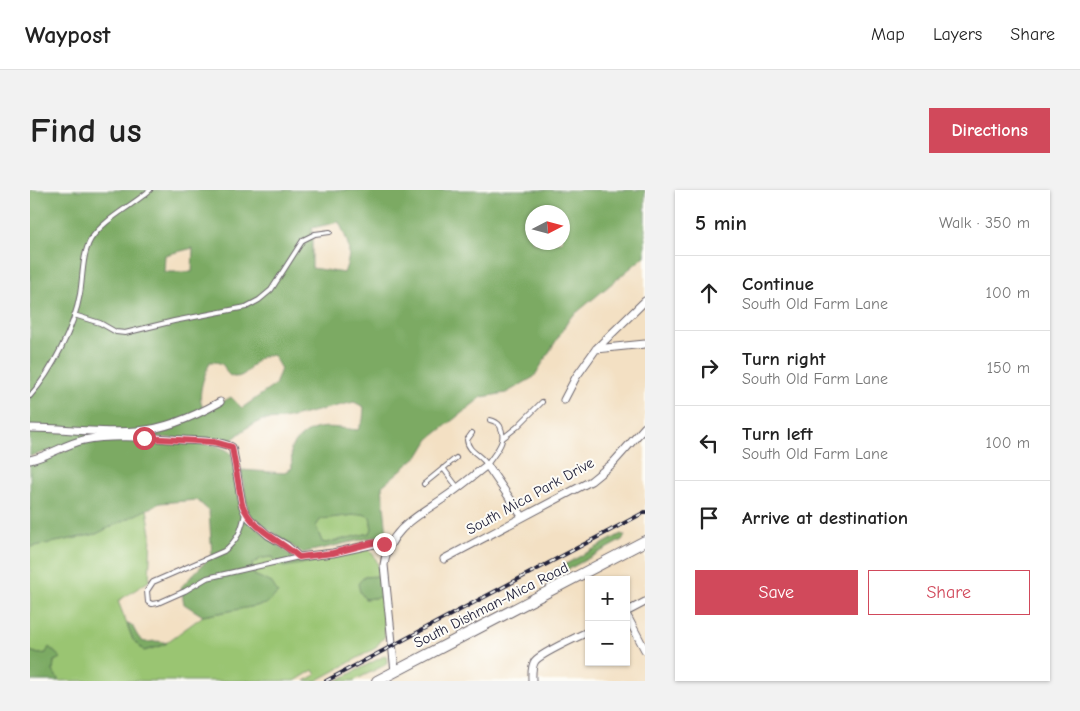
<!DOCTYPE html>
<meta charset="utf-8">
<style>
:root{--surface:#fff;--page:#f2f2f2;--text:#222;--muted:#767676;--line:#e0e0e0;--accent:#d1495b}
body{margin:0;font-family:"Comic Neue",sans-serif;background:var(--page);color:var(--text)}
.controls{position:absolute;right:15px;bottom:15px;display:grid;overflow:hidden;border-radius:0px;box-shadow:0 1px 4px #0004}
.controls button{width:45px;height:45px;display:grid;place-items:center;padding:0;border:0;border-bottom:1px solid var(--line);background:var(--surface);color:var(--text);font:25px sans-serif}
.compass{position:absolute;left:495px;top:15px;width:45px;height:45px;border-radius:50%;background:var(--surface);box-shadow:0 1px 4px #0004;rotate:84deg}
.stop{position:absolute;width:15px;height:15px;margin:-11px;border:4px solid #d1495b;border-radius:50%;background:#fff}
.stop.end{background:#d1495b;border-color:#fff;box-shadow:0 1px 5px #0008}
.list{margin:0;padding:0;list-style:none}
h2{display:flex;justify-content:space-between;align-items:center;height:65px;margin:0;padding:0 20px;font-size:21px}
h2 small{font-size:16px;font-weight:400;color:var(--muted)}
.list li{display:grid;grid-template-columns:32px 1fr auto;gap:15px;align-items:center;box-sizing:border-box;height:75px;padding:0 20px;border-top:1px solid var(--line)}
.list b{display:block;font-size:19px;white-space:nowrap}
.list p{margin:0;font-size:16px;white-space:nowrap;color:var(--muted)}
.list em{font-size:16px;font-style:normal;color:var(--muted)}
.actions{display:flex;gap:10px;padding:15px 20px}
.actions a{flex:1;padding:11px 0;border:1px solid var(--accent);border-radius:0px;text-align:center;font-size:18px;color:var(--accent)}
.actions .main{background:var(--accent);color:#fff}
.icon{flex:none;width:28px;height:28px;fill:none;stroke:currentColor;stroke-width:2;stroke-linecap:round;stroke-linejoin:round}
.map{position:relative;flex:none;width:615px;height:491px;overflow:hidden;border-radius:0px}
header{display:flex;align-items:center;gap:30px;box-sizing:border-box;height:70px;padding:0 25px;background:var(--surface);border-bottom:1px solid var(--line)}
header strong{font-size:24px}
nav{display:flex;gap:28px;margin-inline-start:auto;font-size:18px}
.intro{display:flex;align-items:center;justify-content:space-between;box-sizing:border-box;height:120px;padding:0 30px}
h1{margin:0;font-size:35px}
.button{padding:12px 22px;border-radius:0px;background:var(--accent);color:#fff;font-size:18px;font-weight:700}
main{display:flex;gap:30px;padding:0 30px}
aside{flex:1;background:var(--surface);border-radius:0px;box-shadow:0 1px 4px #0004}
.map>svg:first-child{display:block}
.green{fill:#9ac572;stroke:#5e7456}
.forest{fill:#7baa64;stroke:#4e6650;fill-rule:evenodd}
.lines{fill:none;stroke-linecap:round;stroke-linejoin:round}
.lane-casing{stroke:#6b646b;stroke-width:6}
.street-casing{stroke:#6b646b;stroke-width:9}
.secondary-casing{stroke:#6b646b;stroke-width:12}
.lane{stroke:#fff;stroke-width:4}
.street{stroke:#fff;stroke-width:7}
.secondary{stroke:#fff;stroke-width:10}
.rail-casing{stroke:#22223b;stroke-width:4}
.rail{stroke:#fdfcf7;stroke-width:2;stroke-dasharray:5.5;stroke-linecap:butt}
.route{stroke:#d1495b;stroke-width:6}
.labels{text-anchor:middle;stroke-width:4;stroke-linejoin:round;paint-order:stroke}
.street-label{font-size:15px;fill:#22223b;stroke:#fdfcf7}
</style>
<header>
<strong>Waypost</strong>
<nav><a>Map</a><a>Layers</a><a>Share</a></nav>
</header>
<div class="intro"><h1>Find us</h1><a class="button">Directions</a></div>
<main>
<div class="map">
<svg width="615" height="491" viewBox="0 0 615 491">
<rect width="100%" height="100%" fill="#fdfcf7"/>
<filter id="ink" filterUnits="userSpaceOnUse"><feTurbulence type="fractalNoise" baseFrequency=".02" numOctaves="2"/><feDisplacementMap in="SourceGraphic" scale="10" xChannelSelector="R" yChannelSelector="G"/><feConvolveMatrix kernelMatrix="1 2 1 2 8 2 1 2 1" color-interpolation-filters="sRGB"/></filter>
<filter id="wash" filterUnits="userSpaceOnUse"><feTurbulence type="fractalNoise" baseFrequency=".0096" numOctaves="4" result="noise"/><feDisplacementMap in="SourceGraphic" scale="20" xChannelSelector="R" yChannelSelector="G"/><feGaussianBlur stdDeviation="1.12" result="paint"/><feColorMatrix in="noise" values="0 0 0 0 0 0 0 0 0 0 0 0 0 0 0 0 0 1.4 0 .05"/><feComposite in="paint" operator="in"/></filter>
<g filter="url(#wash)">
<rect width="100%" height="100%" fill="#f3e0c3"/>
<path class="green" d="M117 319 121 344 119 391 88 411 103 450 114 461 133 455 173 426 236 414 242 393 224 385 222 374 232 368 243 367 247 374 335 358C346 363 348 374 350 386L333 387 335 409 352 407 355 446 344 459 286 491H275L286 485 283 480 265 491H29L23 481 24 471 31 468 19 457 17 463 9 464 0 461V357L66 344Z
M333 324 340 327 342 339 340 343 296 353 292 352 286 336 291 329Z
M356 465 357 472 355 475 323 491H306Z"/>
<path class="forest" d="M0 0H615V66L540 128 504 187 476 203 452 207 399 249 390 264 352 296 357 344 272 363 219 325 211 280 254 283 262 278 261 258C281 231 298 237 328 240L333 230 334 217 324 212 254 229 232 230 218 237 199 252 113 246H77L0 266ZM502 22H532V52H502ZM309 32C318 52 323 61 314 83L282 78V38ZM163 58 162 82H134L135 65ZM243 165 251 179 245 195 212 218 201 207 175 222C165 207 174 187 180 172 201 171 191 185 204 187 218 188 221 172 232 167 235 165 240 166 243 165ZM333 324 340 327 342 339 340 343 296 353 292 352 286 336 291 329Z
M106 250 184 255 195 259 201 263 212 326 266 370 292 366 288 371 254 377 247 374 243 367 232 368 222 374 224 385 242 393 248 403 236 414 173 426 154 414 151 397 182 365 179 321 167 310 130 313 66 344 0 357V273L16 269 53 252Z
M591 344 595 346 592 350 526 386 521 385 523 381Z
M350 386 352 407 335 409 330 402 328 394 333 387Z
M97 434 102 435C115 463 115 446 137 453L133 455 114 461 103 450Z
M19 457 31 468 24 471 23 481 29 491H0V461L9 464 16 463Z"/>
</g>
<g filter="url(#ink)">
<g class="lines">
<g class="lane-casing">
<path id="lane" d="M44 125 70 133 86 142 95 143 144 131 216 117 229 110 241 100 273 50 285 44 300 42
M0 206C22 181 44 138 50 104 53 87 52 64 61 49 74 29 102 16 120 0
M442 243 437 250C438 262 452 265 457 275 465 262 478 252 470 236 467 232 465 231 460 230
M473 248 487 237 512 212
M413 278 428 298
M394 294 426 268
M215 323C212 339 208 350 194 361L123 392 117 401 118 412 122 414 128 413 155 401 177 388 269 367"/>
</g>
<g class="street-casing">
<path id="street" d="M566 159 615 154
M534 210 546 187 566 159 615 111
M0 238C36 238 71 244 107 241 136 239 165 226 190 212
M0 270C19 266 35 254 54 250 84 244 122 248 153 250 169 251 187 250 202 257L203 261 212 314 215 322 220 329 238 345 257 356 269 367 303 363 349 353 354 354 357 358
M414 369 561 291 582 274 615 237
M596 422 615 412
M596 424 615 460
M365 482 354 375C358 340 388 326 414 308 429 298 443 286 457 275L492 326
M502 491C502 485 501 477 505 471 511 463 548 447 559 441"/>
</g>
<g class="secondary-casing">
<path id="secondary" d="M347 491 615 351"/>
</g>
<use href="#lane" class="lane"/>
<use href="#street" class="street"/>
<use href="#secondary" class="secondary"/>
<g class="rail-casing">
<path id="rail" d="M296 491 615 322"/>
</g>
<use href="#rail" class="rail"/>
</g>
</g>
<g class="lines" filter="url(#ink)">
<path class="route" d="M114 248 184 252 202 257 212 314C222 340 249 349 269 367L303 363 342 353 349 352 354 354"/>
</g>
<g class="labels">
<g class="street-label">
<text transform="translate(500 306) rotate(-29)" y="5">South Mica Park Drive</text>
<text transform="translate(461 415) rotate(-27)" y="5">South Dishman-Mica Road</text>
</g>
</g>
</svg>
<div class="controls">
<button>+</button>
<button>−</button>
</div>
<svg class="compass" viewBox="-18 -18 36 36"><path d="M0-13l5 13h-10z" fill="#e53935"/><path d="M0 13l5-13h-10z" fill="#767676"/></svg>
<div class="stop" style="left:114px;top:248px"></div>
<div class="stop end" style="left:354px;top:354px"></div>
</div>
<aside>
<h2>5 min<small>Walk · 350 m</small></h2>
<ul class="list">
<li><svg class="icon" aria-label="ahead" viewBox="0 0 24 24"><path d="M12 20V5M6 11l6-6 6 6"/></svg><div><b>Continue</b><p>South Old Farm Lane</p></div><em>100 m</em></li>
<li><svg class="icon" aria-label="right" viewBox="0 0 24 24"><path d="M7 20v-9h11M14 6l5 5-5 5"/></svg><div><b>Turn right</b><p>South Old Farm Lane</p></div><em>150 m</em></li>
<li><svg class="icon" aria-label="left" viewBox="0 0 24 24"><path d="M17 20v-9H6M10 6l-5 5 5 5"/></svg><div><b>Turn left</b><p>South Old Farm Lane</p></div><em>100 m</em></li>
<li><svg class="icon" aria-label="arrive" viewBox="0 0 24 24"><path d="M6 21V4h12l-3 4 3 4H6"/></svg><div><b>Arrive at destination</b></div></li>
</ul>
<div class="actions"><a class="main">Save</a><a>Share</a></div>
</aside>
</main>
